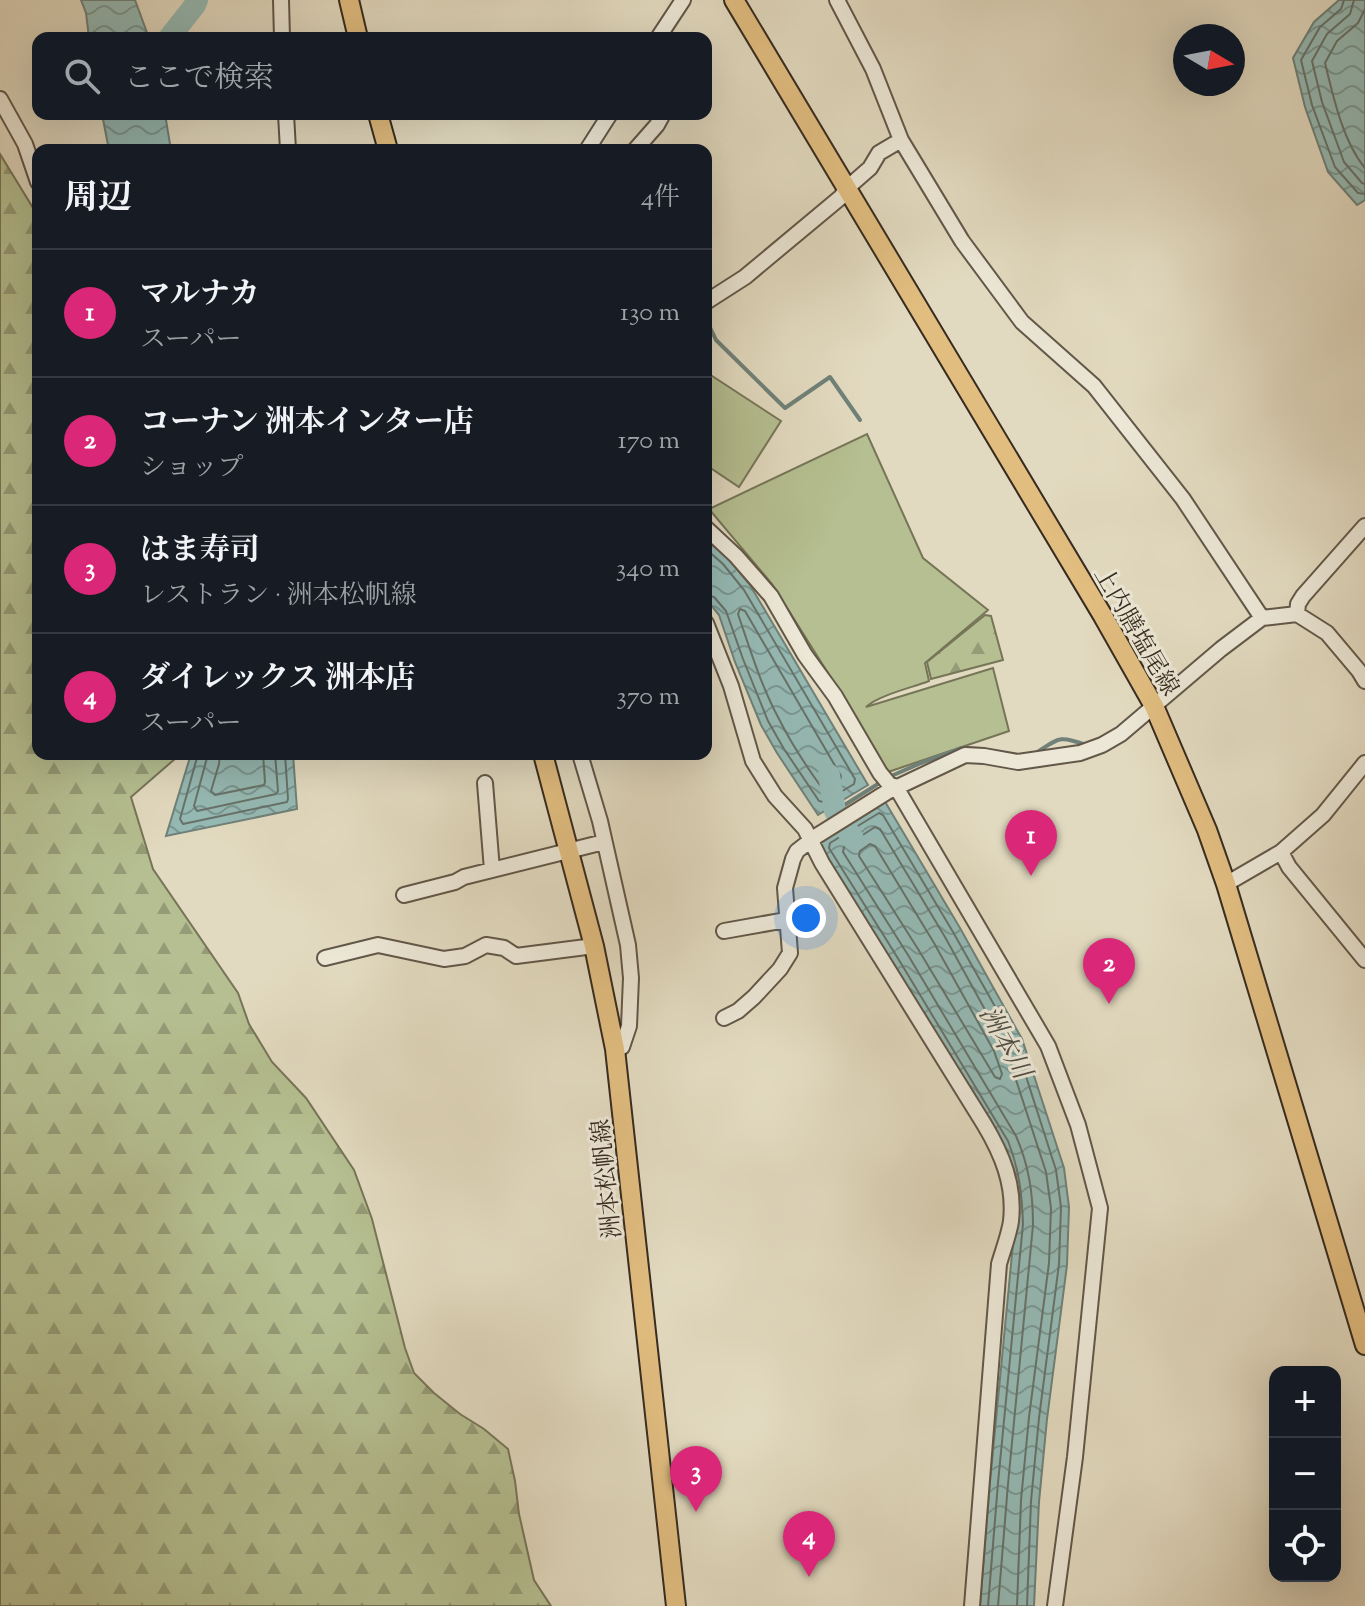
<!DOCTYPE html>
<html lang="ja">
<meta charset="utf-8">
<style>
:root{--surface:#171b24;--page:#20242c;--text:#f1f3f6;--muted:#9ea1a6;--line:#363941;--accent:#db2777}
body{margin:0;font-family:"Sorts Mill Goudy","Noto Serif JP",serif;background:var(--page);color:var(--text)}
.controls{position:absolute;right:24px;bottom:24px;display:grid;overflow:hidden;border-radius:16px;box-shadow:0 8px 32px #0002}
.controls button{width:72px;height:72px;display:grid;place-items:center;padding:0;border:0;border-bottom:2px solid var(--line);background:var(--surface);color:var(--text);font:40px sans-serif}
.compass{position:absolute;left:1173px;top:24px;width:72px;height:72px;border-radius:50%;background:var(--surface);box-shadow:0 8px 32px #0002;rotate:100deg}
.you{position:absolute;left:806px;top:918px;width:28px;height:28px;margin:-20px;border:6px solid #fff;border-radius:50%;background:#1a73e8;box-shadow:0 0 0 12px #1a73e833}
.badge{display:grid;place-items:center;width:52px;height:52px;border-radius:50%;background:var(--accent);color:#fff;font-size:26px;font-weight:700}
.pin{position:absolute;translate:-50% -66px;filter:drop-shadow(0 2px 4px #0008)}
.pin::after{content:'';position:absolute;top:42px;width:28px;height:24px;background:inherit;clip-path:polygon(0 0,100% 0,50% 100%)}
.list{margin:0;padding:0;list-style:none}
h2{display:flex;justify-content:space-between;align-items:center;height:104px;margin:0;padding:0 32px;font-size:34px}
h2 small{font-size:26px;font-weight:400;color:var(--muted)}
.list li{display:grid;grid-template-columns:52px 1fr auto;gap:24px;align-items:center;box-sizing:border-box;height:128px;padding:0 32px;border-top:2px solid var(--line)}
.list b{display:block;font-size:30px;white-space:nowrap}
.list p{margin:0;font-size:26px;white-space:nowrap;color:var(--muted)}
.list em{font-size:26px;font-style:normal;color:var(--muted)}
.icon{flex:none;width:44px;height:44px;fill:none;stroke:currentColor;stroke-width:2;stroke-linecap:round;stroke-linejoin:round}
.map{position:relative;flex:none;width:1365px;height:1606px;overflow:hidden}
.search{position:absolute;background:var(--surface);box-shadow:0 8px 32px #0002;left:32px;top:32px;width:680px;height:88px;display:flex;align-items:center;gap:20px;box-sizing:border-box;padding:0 28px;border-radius:16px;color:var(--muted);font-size:30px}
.panel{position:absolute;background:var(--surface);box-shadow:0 8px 32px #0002;left:32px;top:144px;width:680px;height:616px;border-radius:16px}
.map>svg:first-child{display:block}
.grass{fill:#b5bf91;stroke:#767558;stroke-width:2}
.forest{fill:url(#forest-firs);stroke:#767558;stroke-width:2}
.water{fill:url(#water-waves);stroke:#6f8179;stroke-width:2}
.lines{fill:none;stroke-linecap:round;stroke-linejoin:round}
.shore{stroke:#66726a;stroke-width:2}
.stream{stroke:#6f8179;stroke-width:4}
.river{stroke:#95bab5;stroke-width:22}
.minor-casing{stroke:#625748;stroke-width:18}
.major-casing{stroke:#372b20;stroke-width:22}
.minor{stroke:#ece7d6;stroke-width:14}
.major{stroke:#e1bd80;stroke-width:18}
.labels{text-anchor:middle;stroke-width:6;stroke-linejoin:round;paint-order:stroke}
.street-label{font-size:24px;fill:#372b20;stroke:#ece7d6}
.water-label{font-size:26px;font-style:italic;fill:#4e4f45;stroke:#ece7d6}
</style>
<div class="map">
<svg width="1365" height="1606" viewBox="0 0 1365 1606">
<defs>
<pattern id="forest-firs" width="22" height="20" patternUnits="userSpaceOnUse" patternTransform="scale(2)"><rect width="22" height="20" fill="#b5bf91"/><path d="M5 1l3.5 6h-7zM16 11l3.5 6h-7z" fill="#949b76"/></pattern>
<pattern id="water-waves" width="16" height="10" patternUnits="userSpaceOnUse" patternTransform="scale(2)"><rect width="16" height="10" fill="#95bab5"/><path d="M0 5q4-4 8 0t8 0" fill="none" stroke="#7a9793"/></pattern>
</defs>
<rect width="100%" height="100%" fill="#e2dac0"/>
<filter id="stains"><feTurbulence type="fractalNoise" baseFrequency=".0025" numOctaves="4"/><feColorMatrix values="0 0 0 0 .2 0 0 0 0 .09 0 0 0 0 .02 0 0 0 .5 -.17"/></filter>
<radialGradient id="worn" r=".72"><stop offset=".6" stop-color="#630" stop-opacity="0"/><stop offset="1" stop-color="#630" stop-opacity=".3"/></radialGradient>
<path class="grass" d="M706 372 781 421 739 487 706 465Z
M867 434 923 558 988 610 925 663 929 681C911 688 879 695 866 707L993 668 1009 731 888 772 883 767 850 708 772 584 709 509Z"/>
<path class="forest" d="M0 154 38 216V754H176V758L131 797 153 869 238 993 249 1024 272 1062 306 1098 354 1170 372 1219 405 1348 414 1373 434 1393 460 1414 484 1429 508 1449 515 1481 519 1514 534 1580 551 1606H0Z
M985 615 991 616 1003 660 931 679 927 662Z"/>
<path class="water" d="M81 0H135L149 38H89L86 13Z
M1339 0H1365V200L1357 205 1328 172 1305 107 1293 58 1314 22Z
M102 114H165L171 150H109Z
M706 539 728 558 750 585 868 785 818 815 777 753 761 725 735 662 719 615 706 599Z
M191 754H293L297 809 166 836Z
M884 800 960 928 1022 1039 1064 1168 1069 1207 1067 1265 1047 1419 1039 1502 1034 1606H980L990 1482 1015 1223 1014 1188 816 843Z"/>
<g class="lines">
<path class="shore" d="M1344 0 1341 9 1320 27 1301 60 1312 105 1335 167 1358 193 1365 194
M1354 0 1350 14 1327 34 1312 61 1322 102 1344 162 1362 183 1365 184
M1365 9 1358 23 1337 41 1325 63C1333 96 1343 142 1365 168
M706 549 723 564 744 590 855 779 854 784 824 802 819 801 784 749 768 721 743 659 726 611 714 597 706 595
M740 609 745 611 841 776 840 780 826 789 822 788C806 766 791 743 779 719 761 686 750 649 738 614Z
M198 754 180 819 183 824 287 802 288 799 285 754
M208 754 194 806 197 811 276 794 278 791 275 754
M220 754 219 764 211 791 215 795 264 785 265 782 263 754
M870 844 875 846 934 943 994 1051 1002 1074 1000 1079 995 1077 918 949 859 856 860 851Z
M988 1606 998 1483 1023 1224C1022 1194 1019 1169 1008 1141L899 960 829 848 830 843 879 813 883 815 953 932 1015 1042 1056 1170 1061 1207 1059 1264 1039 1418 1031 1501 1027 1606
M998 1606 1008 1484 1033 1225C1033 1193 1029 1166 1016 1136L908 955 843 852 844 847 875 827 880 829 945 937 1005 1046 1046 1172 1051 1208 1049 1263 1029 1417 1021 1500 1017 1606"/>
<path class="stream" d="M706 319 716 340 785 408 830 377 860 420
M1036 753C1059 738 1059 735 1086 745
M835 811 889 777 921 763 962 748 981 749"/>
<path class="river" d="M169 38 195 5 197 0
M829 775 835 811 853 839"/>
<g class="minor-casing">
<path id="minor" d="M281 0 282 38
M837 0 873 69 901 140 962 241 1022 322 1094 386 1183 499 1262 618
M658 38 683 0
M0 99 25 144 38 182
M286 114 288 150
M587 150 610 114
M635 150 657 125 663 114
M706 302 745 277 841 197 846 189 870 168 879 153 901 140
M706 528 736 556 771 596 805 655 835 696 880 773 889 784 896 787 1048 1046 1078 1125 1100 1208 1075 1457 1055 1606
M1297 614 1298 604 1303 596 1365 526
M706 623 731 686 753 761 775 796 805 829 822 863 984 1124C1002 1154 1015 1185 1011 1221 1009 1235 1003 1250 999 1264L972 1606
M580 754 600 821 628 945 631 978 629 1026 622 1047 615 1049
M485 783 492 870
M1281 852 1289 867 1365 960
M1226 884 1281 852 1323 815 1365 763
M404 895 455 882 464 877 604 842
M724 931 786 920
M325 958 378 945 444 959 465 956 486 945 504 948 516 956 594 946
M724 1018 738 1011 754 997 780 969 790 953 785 888 793 859 797 851 815 837 887 792 965 755 984 756 1018 762 1080 753 1102 745 1121 734 1221 649 1262 618 1297 614 1327 633 1359 671 1365 681"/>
</g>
<g class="major-casing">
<path id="major" d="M349 0 358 38
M734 0 1103 616 1154 706 1207 830 1226 884 1365 1345
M378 114 388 150
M543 754 594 946 615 1049 676 1606"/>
</g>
<use href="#minor" class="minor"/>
<use href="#major" class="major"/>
</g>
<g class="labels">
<g class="street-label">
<text transform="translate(1137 631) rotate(60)" y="8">上内膳塩尾線</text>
<text transform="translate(606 1179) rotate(-96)" y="8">洲本松帆線</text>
</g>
<g class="water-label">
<text transform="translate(1006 1042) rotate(61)" y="9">洲本川</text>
</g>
</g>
<rect width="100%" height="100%" filter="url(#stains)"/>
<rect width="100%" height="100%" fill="url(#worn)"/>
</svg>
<div class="controls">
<button>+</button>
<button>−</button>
<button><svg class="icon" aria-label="locate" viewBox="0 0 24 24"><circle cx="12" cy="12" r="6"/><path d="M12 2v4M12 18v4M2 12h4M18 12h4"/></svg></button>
</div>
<svg class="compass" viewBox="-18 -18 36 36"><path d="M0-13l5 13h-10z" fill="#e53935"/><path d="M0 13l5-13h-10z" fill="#9ea1a6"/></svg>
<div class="you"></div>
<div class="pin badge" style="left:1031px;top:876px">1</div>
<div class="pin badge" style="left:1109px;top:1004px">2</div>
<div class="pin badge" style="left:696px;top:1512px">3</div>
<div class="pin badge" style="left:809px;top:1577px">4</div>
<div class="search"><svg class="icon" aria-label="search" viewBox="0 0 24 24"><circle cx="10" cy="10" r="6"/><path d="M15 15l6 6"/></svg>ここで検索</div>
<section class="panel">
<h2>周辺<small>4件</small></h2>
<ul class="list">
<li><span class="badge">1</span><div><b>マルナカ</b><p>スーパー</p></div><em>130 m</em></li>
<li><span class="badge">2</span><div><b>コーナン 洲本インター店</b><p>ショップ</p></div><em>170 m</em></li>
<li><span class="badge">3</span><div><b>はま寿司</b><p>レストラン · 洲本松帆線</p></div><em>340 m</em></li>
<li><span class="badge">4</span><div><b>ダイレックス 洲本店</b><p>スーパー</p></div><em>370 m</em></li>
</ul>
</section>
</div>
